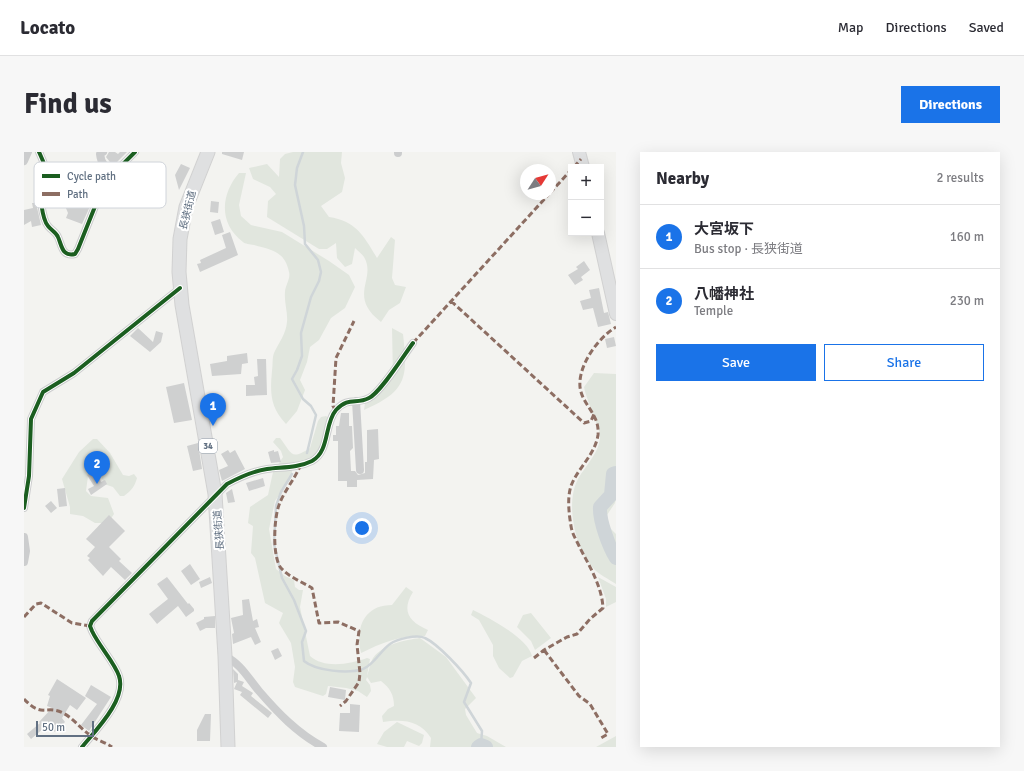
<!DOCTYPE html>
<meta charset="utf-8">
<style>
:root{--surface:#fff;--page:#f7f7f7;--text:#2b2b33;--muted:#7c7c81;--line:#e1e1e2;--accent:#1a73e8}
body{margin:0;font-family:Signika,"Noto Sans JP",sans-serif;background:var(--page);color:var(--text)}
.controls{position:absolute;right:12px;top:12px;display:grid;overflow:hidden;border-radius:0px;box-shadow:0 4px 16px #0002}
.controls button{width:36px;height:36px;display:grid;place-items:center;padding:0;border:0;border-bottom:1px solid var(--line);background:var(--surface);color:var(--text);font:20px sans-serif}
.compass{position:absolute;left:496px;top:12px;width:36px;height:36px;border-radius:50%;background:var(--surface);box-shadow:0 4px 16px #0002;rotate:54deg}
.scale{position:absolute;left:12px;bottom:10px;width:58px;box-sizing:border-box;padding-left:4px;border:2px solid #617082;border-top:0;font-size:11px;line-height:14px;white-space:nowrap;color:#617082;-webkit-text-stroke:3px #fff;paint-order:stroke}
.you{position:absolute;left:338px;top:376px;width:14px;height:14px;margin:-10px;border:3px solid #fff;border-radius:50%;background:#1a73e8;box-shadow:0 0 0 6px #1a73e833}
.badge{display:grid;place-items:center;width:26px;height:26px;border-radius:50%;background:var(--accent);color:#fff;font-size:13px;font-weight:700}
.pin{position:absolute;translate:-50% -33px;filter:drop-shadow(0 1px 2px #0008)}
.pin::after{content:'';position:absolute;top:21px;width:14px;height:12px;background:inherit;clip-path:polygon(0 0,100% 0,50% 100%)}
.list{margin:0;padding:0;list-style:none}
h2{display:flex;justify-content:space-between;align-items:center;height:52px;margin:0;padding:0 16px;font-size:17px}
h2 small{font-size:13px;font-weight:400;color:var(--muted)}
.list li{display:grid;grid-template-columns:26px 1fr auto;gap:12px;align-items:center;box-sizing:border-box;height:64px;padding:0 16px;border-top:1px solid var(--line)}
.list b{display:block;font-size:15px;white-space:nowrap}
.list p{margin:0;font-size:13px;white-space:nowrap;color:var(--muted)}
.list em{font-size:13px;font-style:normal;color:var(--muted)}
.actions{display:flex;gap:8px;padding:12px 16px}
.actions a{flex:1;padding:9px 0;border:1px solid var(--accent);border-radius:0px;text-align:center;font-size:14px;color:var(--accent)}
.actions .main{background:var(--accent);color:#fff}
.map{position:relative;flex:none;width:592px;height:595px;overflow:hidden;border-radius:0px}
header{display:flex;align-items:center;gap:24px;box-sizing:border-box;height:56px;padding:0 20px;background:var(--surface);border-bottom:1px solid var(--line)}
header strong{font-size:19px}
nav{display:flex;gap:22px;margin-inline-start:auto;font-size:14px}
.intro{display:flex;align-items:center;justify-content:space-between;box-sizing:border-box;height:96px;padding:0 24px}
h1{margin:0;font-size:28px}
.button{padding:10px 18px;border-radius:0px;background:var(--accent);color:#fff;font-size:14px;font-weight:700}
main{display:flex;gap:24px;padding:0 24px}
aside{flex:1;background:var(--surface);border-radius:0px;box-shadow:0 4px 16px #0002}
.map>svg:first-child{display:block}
.green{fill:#e1e6de}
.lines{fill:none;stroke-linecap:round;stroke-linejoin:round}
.stream{stroke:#cfd5d8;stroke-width:2.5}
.river{stroke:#cfd5d8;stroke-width:14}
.building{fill:#cfd0d0}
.secondary-casing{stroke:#d1d1d1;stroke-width:14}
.primary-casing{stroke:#d1d1d1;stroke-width:15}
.street{stroke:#cccdce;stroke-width:8}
.secondary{stroke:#dfe0e1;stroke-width:12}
.primary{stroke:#dfe0e1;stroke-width:13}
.quiet{stroke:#8d6e63;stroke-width:3;stroke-dasharray:6 3;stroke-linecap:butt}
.cycleway-casing{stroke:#fff;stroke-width:6}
.cycleway{stroke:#1b5e20;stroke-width:4}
.labels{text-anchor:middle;stroke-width:4;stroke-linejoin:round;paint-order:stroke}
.shield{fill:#fff;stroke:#909ba8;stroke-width:1}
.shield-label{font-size:9px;font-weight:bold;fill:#617082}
.street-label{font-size:10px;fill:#617082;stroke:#fff}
.key{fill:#fff;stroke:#d0d4da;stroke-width:1}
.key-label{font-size:11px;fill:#617082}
</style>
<header>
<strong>Locato</strong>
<nav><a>Map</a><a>Directions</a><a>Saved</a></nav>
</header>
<div class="intro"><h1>Find us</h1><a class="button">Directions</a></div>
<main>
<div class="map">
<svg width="592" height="595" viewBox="0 0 592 595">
<rect width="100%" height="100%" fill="#f3f3f0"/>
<path class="green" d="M269 0H318L317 11 321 26 318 40 297 54 305 65C332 69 340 84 353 106L367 85 371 88 368 126 371 133 382 135 376 151 365 158 357 170C323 144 353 127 340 105 338 102 334 99 331 96L328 112 321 115 313 106 312 91 303 97H295L243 65 244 49 252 42 246 35 229 27 225 16 243 12 255 25 256 7 261 2Z
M215 21H222L215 53 217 64 227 73 258 80 305 109 325 123 331 135 321 156 307 166 295 188 286 195 283 210 276 228 281 238 273 259 262 272C246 255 246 241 248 219 249 213 248 206 250 201 255 190 262 182 263 170 264 161 260 150 261 140 261 134 267 126 265 120 261 100 249 98 230 93 226 92 221 92 219 90 194 71 197 42 215 21Z
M368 176 379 182C384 226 383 239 340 258L341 251 369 226Z
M570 221 592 222V346L591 351 579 369 592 382V432C585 427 575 423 569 416 551 396 541 351 554 327 562 313 576 300 576 284 576 276 562 247 560 235Z
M302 264 306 267 293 301 268 318V325L251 349 245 377 252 417 261 424 270 428 271 435 275 438H279L276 455 286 504C300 517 327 512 343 506L346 507 343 524C345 519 346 511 349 506 359 492 381 488 396 486L422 505 452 546 441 557 442 563 453 581 463 584 482 595H406L407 586C396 568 378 567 359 570L358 564 364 557 370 554C370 543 366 536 357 529L347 531 343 525 342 528 346 533 347 539 343 545 334 539 322 536 304 534 302 542 299 544 271 535 269 530 271 515 267 491 255 471 259 461 241 451 231 406 227 401 229 374 224 371 226 355 244 343 249 320 259 305 257 299 249 290 252 286H256C268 301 266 309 286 296L294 269 297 265Z
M69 287H73L86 301 99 323 105 324 110 322 113 326C111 334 107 339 100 344H96L89 335 80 332 75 318 70 314 64 324 62 339 67 344 84 346 90 362 84 371H71L59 364 46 362V355L38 327 55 300Z
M574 425 592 435V450L582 455V447Z
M382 435 389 440C377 459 385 470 404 478L401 484C377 483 359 490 337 501 331 476 340 453 368 453Z
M449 458C465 466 504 486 508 504L498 509 489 525 486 526 475 516 469 504V493L455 468 447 463Z
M507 461 527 486 511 498 507 489 493 475 499 463Z
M373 570 400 583 398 591 395 594 383 589 380 595H363L353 592 360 580Z
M592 584V595H572Z"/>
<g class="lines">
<path class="stream" d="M279 0 273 16 271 33 280 74 281 92 294 108 297 120 295 129 287 145 277 181 278 204 273 218 268 227 279 247 287 254 292 263 283 301
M268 322 257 340 252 354 250 392 258 426 270 448 282 479 278 490 280 509C292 519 324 522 339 517 350 513 357 498 366 492 373 487 393 482 401 486 414 492 439 519 447 531L440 550 458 579 457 593"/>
<path class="river" d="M592 321 589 322 587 343 576 355C575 368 585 395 592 406
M454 595 457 593 462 595"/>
</g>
<path class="building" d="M85 0H91L94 2 96 0H103L89 14 82 5Z
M198 0H220L218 8 198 2Z
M157 12 166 16 155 38 151 23Z
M56 32 59 36 63 32 68 39 70 37 73 39 58 72 42 66 44 61 36 42Z
M187 49 195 50 194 61 186 60Z
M8 51H12L17 73 8 75 7 69 0 73V58L9 56Z
M196 67 200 80 191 83 187 70Z
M206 80 214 103 176 120 173 112 177 111 176 108 202 96 198 83Z
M560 109 566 118 557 125 559 128 551 133 544 123 554 117 552 115Z
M575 136 580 161 584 160 587 172 574 175 569 156 559 158 556 149 567 146 565 138Z
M114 176 129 190 132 179 139 181 137 190 126 200 106 184Z
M590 185 592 194 583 196 581 187Z
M223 201 224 211 218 212 217 222 188 224 186 212 203 209V204Z
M233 207H242L243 243 222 244V233H231L230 225 234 224Z
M160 231 168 268 150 271 142 235Z
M192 248 195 255 190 258 186 250Z
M317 261H325V274H328L329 296 326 299 327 319H331L334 323 341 321V310H343V278L354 277 355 307 350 308 349 327 333 328V335H323V329H314V289H309V283H312V274H315Z
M174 291 178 317 169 319 163 294Z
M204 298 206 301 211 298 221 317 198 329 195 318 204 314 197 302Z
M250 298V300L254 299 257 310 247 311 244 300Z
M70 318 77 330 81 328 83 332 67 343 64 337 70 334 63 323Z
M239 326 241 334 225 339 222 331Z
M41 336 43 354 35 355 33 337Z
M208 337 211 350 204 351 202 341Z
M27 349 33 356 27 361 21 354Z
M85 363 101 379 85 395 97 407 95 409 108 421 101 428 87 415 79 424 64 408 66 406 63 404 71 395 62 387Z
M166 412 176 427 167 433 157 419Z
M143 425 164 452 165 451 170 457V459L162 465 154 454 133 472 125 462 144 447 133 432Z
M186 425 188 431 177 436 175 430Z
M225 447 229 469 233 467 235 475 231 476 237 490 231 493 227 485 209 492 208 482 210 481 207 466 219 463 218 448Z
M191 464V476H182L176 479 172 471 180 467V465Z
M254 496 258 504 251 508 247 499Z
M209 517 214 522V528L220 530 218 534 229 541 227 544 248 561 244 566 216 543 218 540 210 537 213 530 210 531Z
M33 527 62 546 53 558 46 553 38 566 41 570 31 580 26 575 22 579 20 576 7 587 3 582 16 571 15 570 28 556 23 554 26 544 24 543Z
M67 533 87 545 65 579 57 573 73 552 61 544Z
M306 535 322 538 321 548 304 545Z
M326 552 336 553 335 580 315 579 316 561H326Z
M181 562H187L186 589H173V578Z"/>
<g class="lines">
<g class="secondary-casing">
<path id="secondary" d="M555 0 559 15
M574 81 592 162"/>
</g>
<g class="primary-casing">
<path id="primary" d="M184 0 162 55 156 87 155 120 158 153 191 342 201 504 204 595"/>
</g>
<path class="street" d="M15 0C22 15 29 30 16 44 18 53 18 67 24 74 27 78 32 80 34 85 38 94 38 105 51 102L54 97 74 47 88 23 111 0
M79 0 76 2C77 12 82 16 90 22
M374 1V0
M0 9 4 0
M332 249 336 318
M0 356 5 324 7 267 19 240 50 221 156 136
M0 385 2 399 0 410
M201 504C217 512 224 526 235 539 254 561 273 581 299 595
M58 595C72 578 103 547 95 524 91 511 75 494 68 479L66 474 68 469 203 332C216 325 229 319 243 317 258 315 274 316 288 309 306 299 300 272 312 258 325 244 332 253 345 246 357 240 380 203 389 191"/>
<use href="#secondary" class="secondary"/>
<use href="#primary" class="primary"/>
<path class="quiet" d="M550 15 557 7
M526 41 547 18
M427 149 560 271 567 269 570 262
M389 191 525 42
M312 259 309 254 312 206 330 169
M277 312C271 327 260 339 255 353 250 366 248 405 257 416 265 425 278 430 288 436L295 471 314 470 335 479 333 493 336 521 335 530 322 549 316 554
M0 465 12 452 17 451 48 471 66 474
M520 498 555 544 566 552 584 582 577 586
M510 506 520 498 543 485 553 482 566 467 579 456C578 435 566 415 556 396 553 389 548 382 547 374 545 362 543 346 547 334 553 317 571 303 574 283 576 262 558 253 556 235 554 213 574 186 592 175
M0 547C19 567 21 552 39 561 49 566 57 577 66 583 72 588 81 590 88 595"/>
<g class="cycleway-casing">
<path id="cycleway" d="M15 0C22 15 29 30 16 44 18 53 18 67 24 74 27 78 32 80 34 85 38 94 38 105 51 102L54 97 74 47 88 23 111 0
M0 356 5 324 7 267 19 240 50 221 156 136
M58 595C72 578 103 547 95 524 91 511 75 494 68 479L66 474 68 469 203 332C216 325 229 319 243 317 258 315 274 316 288 309 306 299 300 272 312 258 325 244 332 253 345 246 357 240 380 203 389 191"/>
</g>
<use href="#cycleway" class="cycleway"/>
</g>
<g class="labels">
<rect class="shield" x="175" y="287" width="18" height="14" rx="3"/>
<g class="shield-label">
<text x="184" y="297">34</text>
</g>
<g class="street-label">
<text transform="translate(163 58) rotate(-76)" y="4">長狭街道</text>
<text transform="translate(194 378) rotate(-94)" y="4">長狭街道</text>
</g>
</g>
<rect x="10" y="10" width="132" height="46" rx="6" class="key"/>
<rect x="18" y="22" width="18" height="4" fill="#1b5e20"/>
<rect x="18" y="40" width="18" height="4" fill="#8d6e63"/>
<g class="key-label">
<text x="43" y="28">Cycle path</text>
<text x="43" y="46">Path</text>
</g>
</svg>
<div class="controls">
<button>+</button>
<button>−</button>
</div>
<svg class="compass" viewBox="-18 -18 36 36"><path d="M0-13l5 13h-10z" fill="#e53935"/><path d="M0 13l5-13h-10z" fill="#7c7c81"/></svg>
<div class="scale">50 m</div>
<div class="you"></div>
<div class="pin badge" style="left:189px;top:274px">1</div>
<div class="pin badge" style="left:73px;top:332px">2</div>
</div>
<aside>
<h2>Nearby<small>2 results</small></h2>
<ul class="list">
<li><span class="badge">1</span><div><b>大宮坂下</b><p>Bus stop · 長狭街道</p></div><em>160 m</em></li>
<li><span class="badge">2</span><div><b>八幡神社</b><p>Temple</p></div><em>230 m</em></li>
</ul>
<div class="actions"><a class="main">Save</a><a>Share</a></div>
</aside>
</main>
